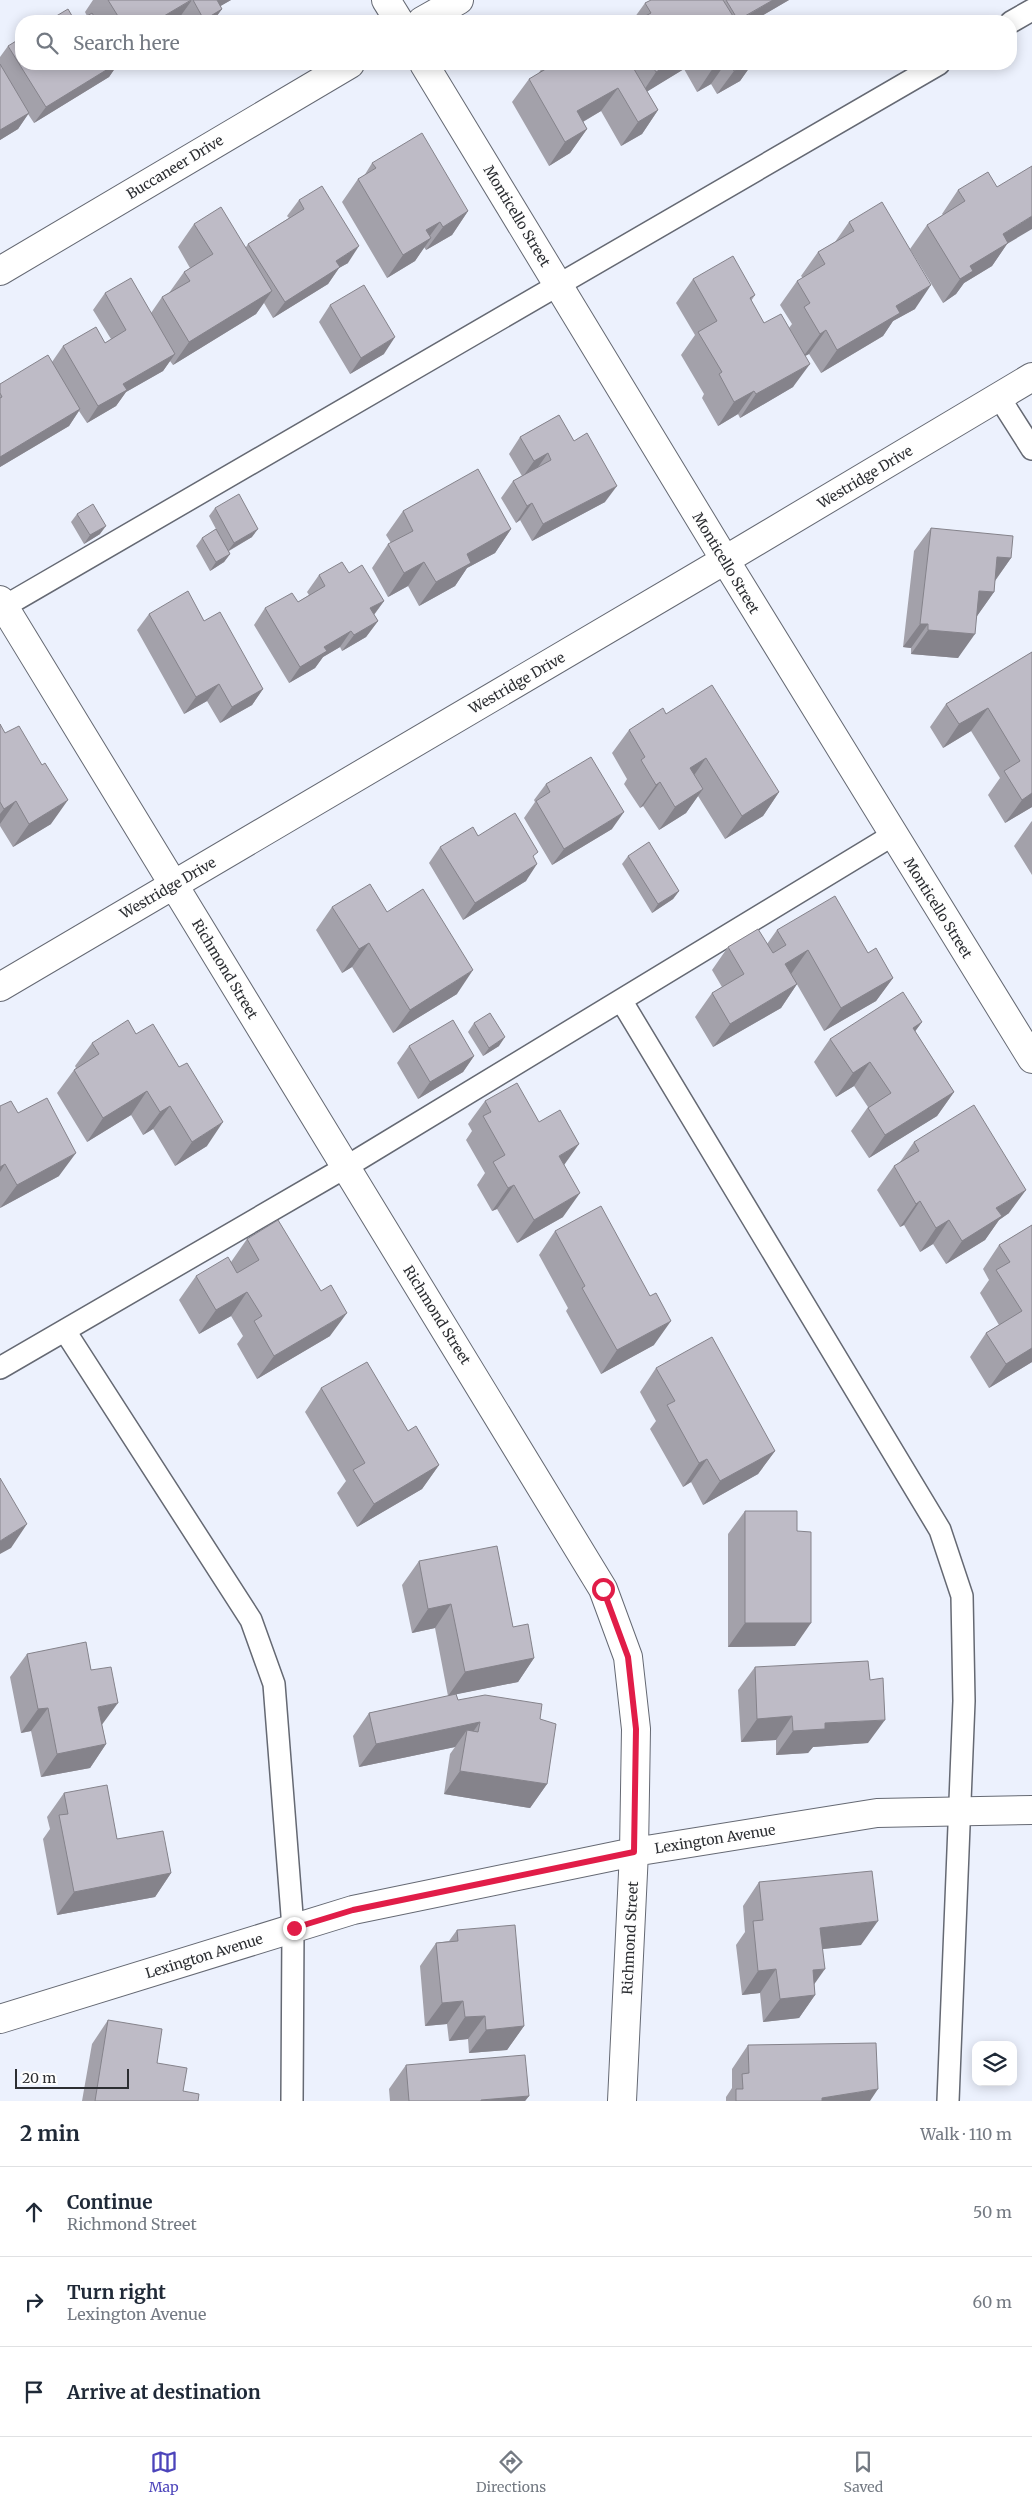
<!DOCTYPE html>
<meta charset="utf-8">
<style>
:root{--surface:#fff;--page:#f2f2f3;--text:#1f2937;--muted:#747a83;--line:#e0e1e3;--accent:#4c44bb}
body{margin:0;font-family:Merriweather,serif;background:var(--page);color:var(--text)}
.controls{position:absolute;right:15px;bottom:15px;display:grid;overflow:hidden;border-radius:10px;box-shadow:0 2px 12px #0003}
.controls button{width:45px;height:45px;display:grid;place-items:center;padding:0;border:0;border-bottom:1px solid var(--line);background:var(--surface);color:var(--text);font:25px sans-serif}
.scale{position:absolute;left:15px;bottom:12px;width:114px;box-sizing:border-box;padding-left:5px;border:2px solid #2c2e32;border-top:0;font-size:14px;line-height:18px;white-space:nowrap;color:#2c2e32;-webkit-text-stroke:4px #fefefe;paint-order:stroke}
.stop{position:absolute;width:15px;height:15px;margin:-11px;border:4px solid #e11d48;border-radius:50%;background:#fff}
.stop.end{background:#e11d48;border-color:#fff;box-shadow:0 1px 5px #0008}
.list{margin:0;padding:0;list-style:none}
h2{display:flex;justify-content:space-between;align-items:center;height:65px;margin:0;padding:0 20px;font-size:21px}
h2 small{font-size:16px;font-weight:400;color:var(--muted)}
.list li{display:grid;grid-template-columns:32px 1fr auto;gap:15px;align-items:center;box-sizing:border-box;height:90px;padding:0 20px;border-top:1px solid var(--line)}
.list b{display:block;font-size:19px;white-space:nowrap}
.list p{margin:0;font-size:16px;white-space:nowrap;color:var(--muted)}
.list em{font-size:16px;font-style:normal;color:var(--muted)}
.icon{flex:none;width:28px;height:28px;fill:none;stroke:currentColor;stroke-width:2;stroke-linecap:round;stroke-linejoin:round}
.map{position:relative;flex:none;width:1032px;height:2101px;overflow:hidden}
.search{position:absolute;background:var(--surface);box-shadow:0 2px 12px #0003;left:15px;right:15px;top:15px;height:55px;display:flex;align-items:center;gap:12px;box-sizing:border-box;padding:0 18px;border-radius:20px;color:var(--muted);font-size:19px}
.sheet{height:335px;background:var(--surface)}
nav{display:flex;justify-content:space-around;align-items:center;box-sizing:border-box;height:70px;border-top:1px solid var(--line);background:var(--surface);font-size:14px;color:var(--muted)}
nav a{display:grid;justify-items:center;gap:2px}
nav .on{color:var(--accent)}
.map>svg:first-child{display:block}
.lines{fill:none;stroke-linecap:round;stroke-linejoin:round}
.lane-casing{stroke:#656973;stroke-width:24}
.street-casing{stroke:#656973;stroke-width:30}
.lane{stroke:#fff;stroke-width:21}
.street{stroke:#fff;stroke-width:28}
.wall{fill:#a3a1aa}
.shaded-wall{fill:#85838b}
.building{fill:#bebbc6;stroke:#85838b}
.route{stroke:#e11d48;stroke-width:6}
.labels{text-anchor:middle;stroke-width:4;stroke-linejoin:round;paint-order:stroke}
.street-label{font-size:14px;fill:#2c2e32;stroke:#fefefe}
</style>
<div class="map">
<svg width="1032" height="2101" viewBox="0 0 1032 2101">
<rect width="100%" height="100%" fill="#ecf1fd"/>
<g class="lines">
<g class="lane-casing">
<path id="lane" d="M1011 22 1032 10
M999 397 1032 449
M0 609 939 64
M621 1000 940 1530 962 1596 964 1701 948 2101
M65 1331 251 1620 274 1684 293 1928 292 2101
M0 1368 346 1167 893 835"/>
</g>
<g class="street-casing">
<path id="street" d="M386 0 399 21
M422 21 459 0
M424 64 725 560 1032 1059
M0 271 350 64
M0 600 603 1589 628 1657 636 1729 634 1852 622 2101
M0 987 725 560 1032 377
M0 2019 353 1910 634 1852 877 1813 1032 1810"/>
</g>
<use href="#lane" class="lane"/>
<use href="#street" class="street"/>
</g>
<path class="wall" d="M93 0H231L220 6 222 9 213 21H79L87 16 85 12Z
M651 0H789L753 21H632L645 3Z
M8 46 21 64H118L109 77 34 123 28 114 18 129 0 140V57Z
M545 64H752L740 81 717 94 711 84 697 92 684 69 647 91 658 110 642 134 621 146 601 111 583 122 587 129 570 153 549 166 512 102 529 79 538 74Z
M372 163 468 211 452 235 426 250 424 247 415 261 387 278 342 202 358 179 364 176Z
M997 187 1007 244 992 266 964 283 956 294 943 303 910 249 927 225 943 215 942 214 958 190Z
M299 200 348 263 339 268 328 284 273 318 264 303 256 314 173 365 170 361 163 371 126 392 116 406 87 423 79 411 69 426 0 467V384L52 362 63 346 105 343 111 339 93 310 105 293 151 313 162 297 169 293 184 272 190 268 178 247 194 224 246 247 248 244 289 218 287 216Z
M849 222 915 309 893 321 883 336 821 373 809 354 805 356 793 387 740 418 738 414 718 426 702 398 704 394 681 355 695 335 676 303 693 279 755 295 751 301 764 323 789 328 792 324 780 305 797 281 803 278 801 276 818 252 835 242Z
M330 305 384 354 350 374 319 322Z
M559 415 605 502 532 541 520 520 516 523 501 498 513 481 522 476 509 454 520 437Z
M215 508 252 537 229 551 230 554 224 562 210 571 196 546 202 538 216 529 209 516Z
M403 511 511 529 495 553 467 568 455 586 419 606 408 586 388 597 372 568 388 544 391 543 386 535Z
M77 514 100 534 84 544 71 522Z
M931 528 1011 558 995 581 994 592 977 616 958 658 911 654V648L903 647 914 551Z
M349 573 384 601 374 615 378 621 366 637 342 651 340 647 323 657 315 668 289 683 254 625 265 608 298 602 309 595 307 592 319 575Z
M149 614 204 621 263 689 252 705 220 723 207 701 184 714 137 630Z
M1032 652V807L1005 823 988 795 1000 778 971 731 943 748 930 727 946 704Z
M666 714 779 792 763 816 725 839 698 796 686 813 659 830 643 806 640 808 624 784 627 779 612 753 629 730Z
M0 724 51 824 13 847 0 826Z
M546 784 612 829 552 865 524 818 535 802 534 800Z
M1032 821V875L1014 846 1031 822Z
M478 836 534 858 526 881 463 920 429 863 440 847Z
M628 856 679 891 673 899 652 913 622 864Z
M332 907 387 912 457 994 393 1033 352 967 342 973 316 930Z
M777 930 868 953 893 978 876 1001 824 1031 791 974 797 984 781 1008 713 1047 695 1017 712 993 722 987 712 970 728 947 767 944Z
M922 1022 915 1031 954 1092 937 1116 869 1158 851 1131 868 1107 854 1086 836 1097 814 1062 830 1039Z
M474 1023 499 1046 483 1056 468 1032Z
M136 1034 207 1146 175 1166 153 1129 143 1135 131 1115 87 1142 57 1093 74 1070 76 1068 75 1066 92 1043Z
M409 1046 474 1056 463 1072 418 1099 397 1063Z
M485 1101 564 1165 563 1217 517 1243 497 1209 492 1211 477 1185 485 1173 466 1140 472 1131 468 1124Z
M0 1106 18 1113 59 1176 0 1208Z
M914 1142 1009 1213 999 1220 985 1240 946 1264 933 1244 920 1252 904 1225 900 1227 877 1190 894 1166 900 1162Z
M1032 1225V1362L989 1388 970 1357 986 1333 999 1325 980 1293 989 1280 983 1269 999 1245Z
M555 1231 650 1296 654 1345 601 1374 566 1311 568 1308 539 1255Z
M247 1239 330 1336 257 1379 237 1344 243 1336 231 1316 199 1334 179 1300 196 1276 231 1262Z
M656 1368 775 1451 758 1474 703 1505 691 1482 683 1487 650 1429 656 1421 640 1392Z
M321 1388 408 1431 439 1465 422 1489 357 1527 337 1493 346 1481 305 1412Z
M745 1511 797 1531 795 1646 728 1647V1534Z
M419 1561 513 1627 534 1658 518 1682 456 1694 458 1700 540 1719 547 1784 530 1808 444 1794 450 1754 455 1747 359 1767 353 1736 369 1713 448 1696 435 1628 412 1633 402 1585Z
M27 1654 102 1725 106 1744 90 1768 41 1777 31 1731 21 1733 10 1677Z
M755 1667 868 1743 813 1747 808 1753 776 1755V1740L741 1742 738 1690Z
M64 1793 117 1839 171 1873 155 1897 57 1915 43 1839 50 1829 47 1817Z
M759 1882 861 1945 822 1949 814 1984 815 1995 799 2018 763 2022 760 1993 742 1995 736 1945 745 1932 743 1906Z
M457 1930 524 2026 507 2050 469 2053 468 2039 449 2041 447 2024 425 2026 420 1966 436 1943 449 1941Z
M108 2020 157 2063 183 2091 198 2101H82L92 2044Z
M748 2045 870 2101H726V2097L732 2088V2069Z
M406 2065 529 2096 525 2101H390L389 2089Z"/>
<path class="shaded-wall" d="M192 0 177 21H161L164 16Z
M217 0H231L207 14Z
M773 0H789L753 21H738Z
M222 9 213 21H203L204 20Z
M116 64H118L109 77 34 123 46 107Z
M670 64H688L684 69 640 96 656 72Z
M722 64H725L711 84 697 92 713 68Z
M746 64H752L740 81 717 94 734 71Z
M618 88 601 111 560 135 577 111Z
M658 110 642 134 621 146 638 122Z
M29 113 18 129 0 140V130Z
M587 129 570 153 549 166 565 142Z
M468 211 452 235 426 250 443 227Z
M1032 216V229L1007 244 992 266 964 283 956 294 943 303 960 279 970 266 1003 234Z
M440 222 426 241 431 238 415 261 387 278 403 255 426 230Z
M359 246 348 263 339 268 328 284 273 318 285 302 336 261Z
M931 285 915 309 893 321 883 336 821 373 837 350 896 306Z
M272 291 256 314 173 365 189 342Z
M826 330 809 354 803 357 820 334Z
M395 337 384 354 350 374 361 358Z
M175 354 163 371 126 392 116 406 87 423 98 406 123 384Z
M810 364 793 387 740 418 756 394Z
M754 391 738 414 718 426 734 402Z
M80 409 69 426 0 467V457Z
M548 453 536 470 522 478 534 461Z
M617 486 605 502 532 541 543 524Z
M532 503 520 520 516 523 527 506Z
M106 526 100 534 84 544 90 535Z
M258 529 252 537 228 551 234 543Z
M511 529 495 553 467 568 455 586 419 606 436 582 467 554Z
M230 554 224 562 210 571 216 562Z
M997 557 1011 558 994 582Z
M424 562 408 586 388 597 404 573Z
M979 591 994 592 977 616 963 615Z
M384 601 372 617 370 608Z
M378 621 366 637 342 651 354 635Z
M920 624H928L911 648 903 647Z
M928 630 975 634 958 658 911 654Z
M351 631 340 647 323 657 315 668 289 683 300 667 324 647Z
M219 684 207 701 184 714 196 697Z
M263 689 252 705 220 723 232 707Z
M988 708 971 731 943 748 959 724Z
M706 758 690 781V768Z
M660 782 643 806 640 808 656 785Z
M703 789 686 813 659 830 675 807Z
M779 792 763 816 725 839 742 816Z
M1032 793V807L1005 823 1022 800Z
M68 800 51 824 13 847 29 824Z
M16 801 0 824V814L4 809Z
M624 812 612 829 552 865 564 849Z
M537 864 526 881 463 920 475 903Z
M679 891 673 899 652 913 658 904Z
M369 943 352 967 342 973 359 949Z
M808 950 791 974 785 964Z
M473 970 457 994 393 1033 410 1010Z
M893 978 876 1001 824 1031 841 1008Z
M797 984 781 1008 713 1047 730 1024Z
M922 1022 905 1045 913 1028Z
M505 1037 499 1046 483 1056 489 1048Z
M474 1056 463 1072 418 1099 430 1082Z
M870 1062 854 1086 836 1097 853 1073Z
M147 1091 131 1115 87 1142 103 1118Z
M954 1092 937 1116 869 1158 885 1135Z
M170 1106 153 1129 143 1135 160 1112Z
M223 1122 207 1146 175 1166 192 1142Z
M579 1144 562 1168 559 1156Z
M76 1153 59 1176 0 1208 17 1185Z
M5 1164 0 1172V1167Z
M514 1185 497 1209 492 1211 508 1188Z
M1026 1190 1009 1213 999 1220 985 1240 946 1264 962 1241 996 1208Z
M580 1193 563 1217 517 1243 534 1220Z
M920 1201 904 1225 900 1227 916 1204Z
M949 1220 933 1244 920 1252 936 1228Z
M247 1292 231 1316 199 1334 216 1310Z
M347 1313 330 1336 257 1379 274 1356Z
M671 1321 654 1345 601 1374 617 1350Z
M1032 1348V1362L989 1388 1006 1364Z
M775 1451 758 1474 703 1505 720 1481Z
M707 1459 691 1482 683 1487 699 1463Z
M439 1465 422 1489 357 1527 374 1504Z
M27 1524 11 1548 0 1554V1541Z
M451 1604 435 1628 412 1633 428 1609Z
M745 1623H811L795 1646 728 1647Z
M534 1658 518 1682 448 1696 465 1672Z
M118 1703 101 1726 98 1707Z
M48 1708 31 1731 21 1733 38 1709Z
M792 1716 776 1740 741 1742 757 1719Z
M885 1720 868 1743 813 1747 808 1753 776 1755 793 1731 825 1723Z
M480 1722 465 1743 467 1730 455 1747 359 1767 376 1744Z
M106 1744 90 1768 41 1777 57 1754Z
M460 1771 547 1784 530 1808 444 1794Z
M171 1873 155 1897 57 1915 74 1892Z
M878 1921 861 1945 804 1951 820 1928Z
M776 1969 760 1993 742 1995 758 1971Z
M825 1969 808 1993 813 1970Z
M815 1995 799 2018 763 2022 780 1999Z
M463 2001 447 2024 425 2026 442 2003Z
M485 2016 468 2039 449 2041 465 2017Z
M524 2026 507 2050 469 2053 486 2030Z
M878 2089 870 2101H819L822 2098Z
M529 2096 525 2101H480L481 2100Z"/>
<path class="building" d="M108 0H191L164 16 166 21H121Z
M193 0H217L222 9 204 20Z
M651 0H723L736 21H636L651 13 645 3Z
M726 0H773L738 20Z
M68 9 75 21H48Z
M92 13 97 21H79Z
M21 38V64H116L46 107 8 46Z
M0 64 29 113 0 130Z
M547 64H631L658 110 638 122 618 88 577 111 587 129 565 142 529 79 549 67Z
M651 64H670L656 72Z
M711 64H722L713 68Z
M729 64H746L734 71Z
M422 133 468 211 443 227 440 222 426 230 431 238 403 255 358 179 376 168 372 163Z
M1032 166V216L1003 234 1008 243 970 266 973 271 960 279 927 225 965 201 958 190 988 172 997 187Z
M322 186 359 246 336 261 340 267 285 302 248 244 304 209 299 200Z
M882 202 931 285 896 306 900 313 837 350 826 330 820 334 804 307 810 303 797 281 825 264 818 252 854 231 849 222Z
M221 207 272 291 189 342 162 297 190 281 184 272 213 254 194 224Z
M733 256 755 295 750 298 764 323 781 314 810 364 756 394 754 391 734 402 719 374 722 372 698 332 717 321 693 279Z
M131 278 175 354 123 384 127 390 98 406 63 346 96 327 105 343 126 330 105 293Z
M364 285 395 337 361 358 330 305Z
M48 355 80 409 0 457V398L2 397 0 393V384Z
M559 415 574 441 587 433 617 486 543 524 532 503 527 506 513 481 551 460 548 453 534 461 520 437Z
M478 469 511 529 467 554 471 563 436 582 424 562 404 573 388 544 413 531 403 511Z
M239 494 258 529 234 543 215 508Z
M93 504 106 526 90 535 77 514Z
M931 528 1013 536 1011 558 997 557 994 592 979 591 975 634 928 630V624H920Z
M216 529 230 554 216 562 202 538Z
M342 562 349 573 362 565 384 601 370 608 378 621 354 635 351 631 324 647 327 651 300 667 265 608 292 593 298 602 325 586 319 575Z
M188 591 204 621 220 612 263 689 232 707 219 684 196 697 149 614Z
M1032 652V793L1022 800 1004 771 1020 761 988 708 959 724 946 704Z
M712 685 779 792 742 816 706 758 690 768 703 789 675 807 660 782 656 785 641 760 645 757 629 730 663 708 666 714Z
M0 724 5 733 19 726 42 765 45 763 68 800 29 824 16 801 4 809 0 802Z
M591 757 624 812 564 849 536 801 550 792 546 784Z
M515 813 538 852 533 856 537 864 475 903 440 847 473 827 478 836Z
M649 842 679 891 658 904 628 856Z
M370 884 387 912 423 889 473 970 410 1010 369 943 359 949 332 907Z
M835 896 868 953 876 948 893 978 841 1008 808 950 785 964 797 984 730 1024 712 993 744 974 728 947 758 929 773 953 786 945 777 930Z
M903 992 922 1022 913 1028 954 1092 885 1135 868 1108 891 1093 870 1062 853 1073 830 1039Z
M490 1013 505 1037 489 1048 474 1023Z
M128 1020 136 1034 153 1024 179 1067 187 1063 223 1122 192 1142 170 1106 160 1112 147 1091 103 1118 74 1070 99 1054 92 1043Z
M453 1020 474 1056 430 1082 409 1046Z
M517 1083 539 1122 560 1110 579 1144 559 1156 580 1193 534 1220 514 1185 508 1188 493 1162 505 1155 483 1116 491 1112 485 1101Z
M47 1098 76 1153 17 1185 5 1164 0 1167V1106L11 1101 18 1113Z
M974 1105 1026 1190 996 1208 1002 1216 962 1241 949 1220 936 1228 920 1201 916 1204 894 1166 919 1151 914 1142Z
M601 1206 650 1296 656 1293 671 1321 617 1350 582 1288 585 1286 555 1231Z
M278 1220 321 1291 331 1285 347 1313 274 1356 254 1321 262 1316 247 1292 216 1310 196 1276 228 1257 237 1273 259 1260 247 1239Z
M1032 1225V1348L1006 1364 986 1333 1022 1311 996 1270 1010 1262 999 1245Z
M712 1337 775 1451 720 1481 707 1459 699 1463 667 1405 675 1401 656 1368Z
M367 1362 408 1431 416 1426 439 1465 374 1504 353 1470 365 1463 321 1388Z
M0 1478 27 1524 0 1541Z
M745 1511H797V1531L811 1532V1623H745Z
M497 1546 513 1627 528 1624 534 1658 465 1672 451 1604 428 1609 419 1561Z
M86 1642 91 1670 111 1667 118 1703 98 1707 106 1744 57 1754 48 1708 38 1709 27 1654Z
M868 1661 870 1680 883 1678 885 1720 825 1723V1729L793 1731 792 1716 757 1719 755 1667Z
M456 1694 458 1700 485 1695 542 1704 540 1719 556 1724 547 1784 460 1771 467 1730 478 1732 480 1722 376 1744 369 1713Z
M107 1785 117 1839 163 1831 171 1873 74 1892 59 1815 68 1814 64 1793Z
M872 1871 878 1921 820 1928 825 1969 813 1970 815 1995 780 1999 776 1969 758 1971 753 1921 763 1920 759 1882Z
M515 1925 524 2026 486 2030 485 2016 465 2017 463 2001 442 2003 436 1943 458 1941 457 1930Z
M108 2020 162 2029 157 2063 187 2068 183 2091 199 2094 198 2101H95Z
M876 2043 878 2089 822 2098V2101H736V2089H743L742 2074 749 2073 748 2045Z
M525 2055 529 2096 481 2100V2101H409L406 2065Z"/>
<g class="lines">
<path class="route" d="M294 1928 353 1910 634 1852 636 1729 628 1657 603 1589"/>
</g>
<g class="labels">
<g class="street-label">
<text transform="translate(175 167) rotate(-31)" y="5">Buccaneer Drive</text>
<text transform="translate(517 216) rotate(59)" y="5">Monticello Street</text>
<text transform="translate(865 477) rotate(-31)" y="5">Westridge Drive</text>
<text transform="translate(726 563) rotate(59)" y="5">Monticello Street</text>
<text transform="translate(517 683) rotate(-30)" y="5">Westridge Drive</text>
<text transform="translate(168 888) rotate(-30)" y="5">Westridge Drive</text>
<text transform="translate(938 908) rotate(58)" y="5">Monticello Street</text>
<text transform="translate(225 969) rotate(59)" y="5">Richmond Street</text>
<text transform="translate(437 1315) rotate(58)" y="5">Richmond Street</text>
<text transform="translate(715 1839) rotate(-9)" y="5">Lexington Avenue</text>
<text transform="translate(630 1938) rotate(-87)" y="5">Richmond Street</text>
<text transform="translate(204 1956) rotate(-17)" y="5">Lexington Avenue</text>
</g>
</g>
</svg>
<div class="controls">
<button><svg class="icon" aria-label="layers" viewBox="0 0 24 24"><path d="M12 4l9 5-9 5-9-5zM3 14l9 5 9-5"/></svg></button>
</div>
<div class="scale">20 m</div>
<div class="stop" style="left:603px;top:1589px"></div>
<div class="stop end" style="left:294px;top:1928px"></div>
<div class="search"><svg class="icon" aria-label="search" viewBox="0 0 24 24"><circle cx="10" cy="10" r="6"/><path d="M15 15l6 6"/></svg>Search here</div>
</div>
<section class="sheet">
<h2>2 min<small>Walk · 110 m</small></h2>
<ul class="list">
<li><svg class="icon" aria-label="ahead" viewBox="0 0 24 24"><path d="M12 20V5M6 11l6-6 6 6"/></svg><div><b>Continue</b><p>Richmond Street</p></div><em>50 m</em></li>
<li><svg class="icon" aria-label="right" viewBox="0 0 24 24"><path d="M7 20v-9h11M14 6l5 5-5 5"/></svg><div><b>Turn right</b><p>Lexington Avenue</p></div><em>60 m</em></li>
<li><svg class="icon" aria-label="arrive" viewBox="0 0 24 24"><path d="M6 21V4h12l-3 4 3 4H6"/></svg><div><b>Arrive at destination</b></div></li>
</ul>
</section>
<nav>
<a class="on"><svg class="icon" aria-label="map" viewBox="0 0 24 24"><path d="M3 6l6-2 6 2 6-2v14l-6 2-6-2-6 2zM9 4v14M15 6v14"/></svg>Map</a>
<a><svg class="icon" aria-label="directions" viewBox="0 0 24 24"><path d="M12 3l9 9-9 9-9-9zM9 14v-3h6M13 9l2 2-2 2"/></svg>Directions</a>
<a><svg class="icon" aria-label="saved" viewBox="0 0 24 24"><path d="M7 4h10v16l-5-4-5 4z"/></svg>Saved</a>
</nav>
